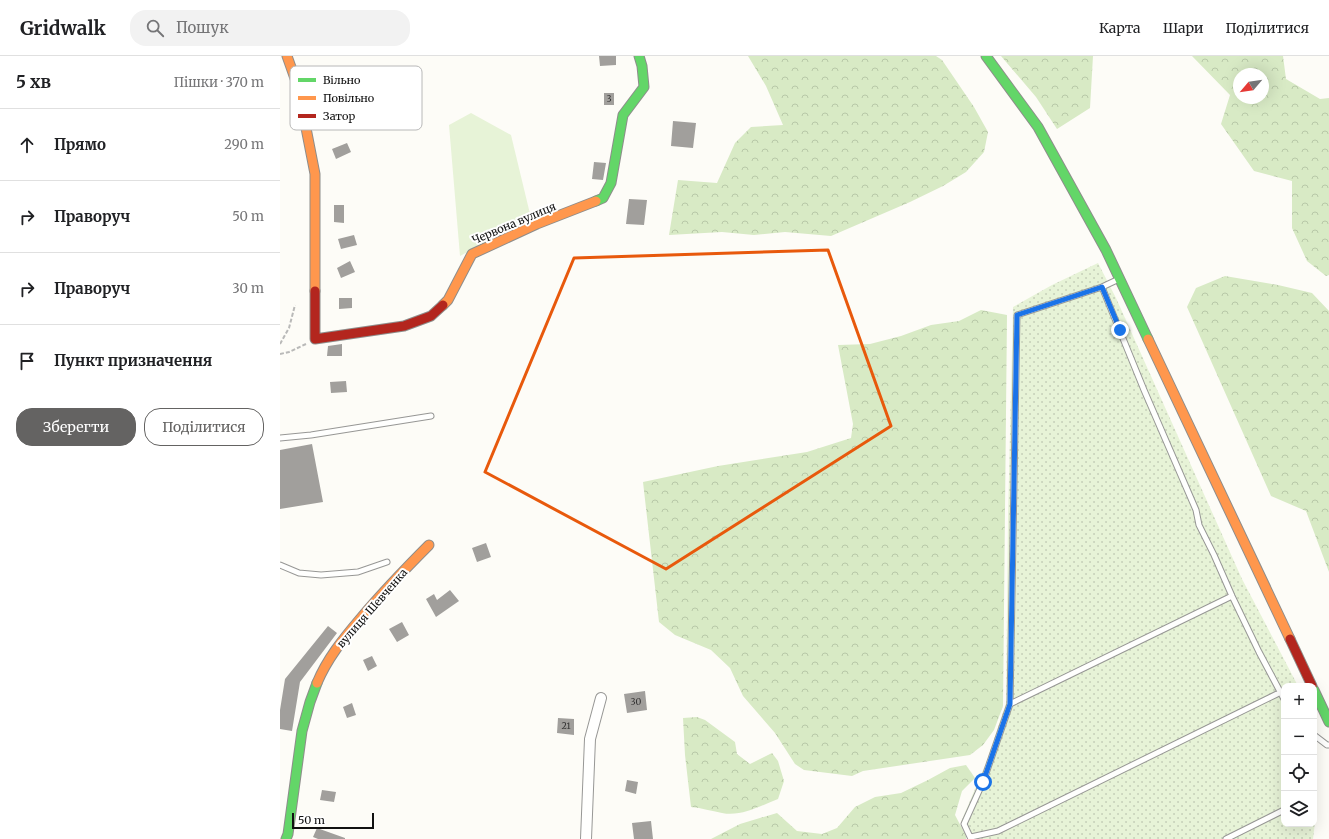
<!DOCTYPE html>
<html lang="uk">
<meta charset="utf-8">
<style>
:root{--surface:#fff;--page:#f2f2f2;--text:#202124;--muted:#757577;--line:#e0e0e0;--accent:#646362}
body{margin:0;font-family:Merriweather,serif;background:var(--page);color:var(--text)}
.controls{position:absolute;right:12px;bottom:12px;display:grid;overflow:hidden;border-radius:8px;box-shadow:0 4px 16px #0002}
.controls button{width:36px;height:36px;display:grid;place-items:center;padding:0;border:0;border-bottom:1px solid var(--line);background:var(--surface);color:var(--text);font:20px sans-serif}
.compass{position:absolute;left:953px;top:12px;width:36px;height:36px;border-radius:50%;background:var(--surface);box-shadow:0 4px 16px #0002;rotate:241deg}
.scale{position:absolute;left:12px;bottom:10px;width:82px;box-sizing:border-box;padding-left:4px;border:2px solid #111;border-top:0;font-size:11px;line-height:14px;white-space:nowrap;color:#111;-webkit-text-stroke:3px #fff;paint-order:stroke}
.stop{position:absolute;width:12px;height:12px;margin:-9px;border:3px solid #1a73e8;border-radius:50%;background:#fff}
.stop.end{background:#1a73e8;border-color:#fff;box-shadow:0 1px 4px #0008}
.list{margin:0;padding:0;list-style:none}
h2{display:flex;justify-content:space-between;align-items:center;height:52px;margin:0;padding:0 16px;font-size:17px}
h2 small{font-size:13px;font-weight:400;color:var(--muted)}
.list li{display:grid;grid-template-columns:26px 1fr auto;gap:12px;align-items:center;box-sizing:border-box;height:72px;padding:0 16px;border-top:1px solid var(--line)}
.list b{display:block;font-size:15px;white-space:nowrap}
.list em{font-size:13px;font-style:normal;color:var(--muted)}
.actions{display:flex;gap:8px;padding:12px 16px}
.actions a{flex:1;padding:9px 0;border:1px solid var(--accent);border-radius:16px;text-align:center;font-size:14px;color:var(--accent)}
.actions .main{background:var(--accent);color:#fff}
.icon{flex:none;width:22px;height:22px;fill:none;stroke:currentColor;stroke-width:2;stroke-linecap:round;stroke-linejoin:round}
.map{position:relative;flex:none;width:1049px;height:783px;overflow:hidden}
header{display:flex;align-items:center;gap:24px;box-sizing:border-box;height:56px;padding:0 20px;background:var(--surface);border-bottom:1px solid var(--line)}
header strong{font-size:19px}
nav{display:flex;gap:22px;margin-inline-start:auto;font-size:14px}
.search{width:280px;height:36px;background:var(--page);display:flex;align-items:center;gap:10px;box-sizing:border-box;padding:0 14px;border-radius:16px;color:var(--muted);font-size:15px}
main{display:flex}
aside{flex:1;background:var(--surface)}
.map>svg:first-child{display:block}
.grass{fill:#e7f3d7}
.forest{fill:url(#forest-crowns);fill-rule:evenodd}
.park{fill:url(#park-dots)}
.building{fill:#a19f9c}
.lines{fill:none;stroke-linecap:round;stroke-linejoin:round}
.lane-casing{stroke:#979795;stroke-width:7}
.street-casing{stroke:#979795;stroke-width:12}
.fast-casing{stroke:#8e8d8b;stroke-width:11}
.slow-casing{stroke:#8e8d8b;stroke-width:11}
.jam-casing{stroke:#8e8d8b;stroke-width:11}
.path{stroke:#b9b9b8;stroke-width:2;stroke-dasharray:4 2;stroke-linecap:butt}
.lane{stroke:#fffffe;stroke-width:5}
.street{stroke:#fffffe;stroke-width:10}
.fast{stroke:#63d668;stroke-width:9}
.slow{stroke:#ff974d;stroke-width:9}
.jam{stroke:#b3261e;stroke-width:9}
.route{stroke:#1a73e8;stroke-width:5}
.marked{fill:none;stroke:#e8590c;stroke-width:3;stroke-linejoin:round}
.labels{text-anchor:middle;stroke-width:4;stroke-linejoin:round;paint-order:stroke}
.number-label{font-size:9px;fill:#353434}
.street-label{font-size:11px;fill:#111;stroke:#fff}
.key{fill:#fff;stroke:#b8b8b8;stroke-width:1}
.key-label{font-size:11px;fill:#111}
</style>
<header>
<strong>Gridwalk</strong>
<div class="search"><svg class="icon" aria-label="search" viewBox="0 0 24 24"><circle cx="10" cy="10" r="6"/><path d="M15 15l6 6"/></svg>Пошук</div>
<nav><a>Карта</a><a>Шари</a><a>Поділитися</a></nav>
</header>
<main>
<aside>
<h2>5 хв<small>Пішки · 370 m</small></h2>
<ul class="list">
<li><svg class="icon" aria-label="ahead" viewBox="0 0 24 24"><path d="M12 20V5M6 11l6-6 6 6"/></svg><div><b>Прямо</b></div><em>290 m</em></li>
<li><svg class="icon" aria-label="right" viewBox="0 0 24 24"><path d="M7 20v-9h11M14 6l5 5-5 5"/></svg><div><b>Праворуч</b></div><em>50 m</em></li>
<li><svg class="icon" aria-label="right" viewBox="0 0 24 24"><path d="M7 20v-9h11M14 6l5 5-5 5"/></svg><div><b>Праворуч</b></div><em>30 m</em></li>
<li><svg class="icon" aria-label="arrive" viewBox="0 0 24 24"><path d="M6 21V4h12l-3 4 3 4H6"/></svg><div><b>Пункт призначення</b></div></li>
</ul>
<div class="actions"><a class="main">Зберегти</a><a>Поділитися</a></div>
</aside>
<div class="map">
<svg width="1049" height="783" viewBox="0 0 1049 783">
<defs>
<pattern id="forest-crowns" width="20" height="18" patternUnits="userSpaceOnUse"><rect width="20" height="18" fill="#d8eac5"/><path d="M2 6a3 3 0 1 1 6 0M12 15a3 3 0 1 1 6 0" fill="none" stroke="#b8c8a8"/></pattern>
<pattern id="park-dots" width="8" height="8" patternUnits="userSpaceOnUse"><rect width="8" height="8" fill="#e7f3d7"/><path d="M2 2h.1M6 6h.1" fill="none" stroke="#c5cfb8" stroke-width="1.8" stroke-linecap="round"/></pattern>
</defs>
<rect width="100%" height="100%" fill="#fdfcf7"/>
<path class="grass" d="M191 57 231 79 251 162 180 200 169 69Z"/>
<path class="forest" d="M468 0H656L662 4 694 51 708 76 704 96 686 116 663 130 630 146 551 180 505 176 474 179 442 176 389 179 398 124 437 127 455 87 471 71 503 69 486 30Z
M721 0H813L810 52 777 73 756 41Z
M912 0H1003L1006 23 1040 43 1049 42V219L1046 220 1027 205 1012 172V125L974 115 941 68 950 39ZM959 18H983V42H959Z
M945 220 998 229 1032 237 1049 255V516L1026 455 991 440 907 251 916 232Z
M701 254 727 259 723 650 714 674 703 689 690 699 583 715 572 720 524 714 515 708 495 677 463 640 450 612 431 594 395 579 379 566 363 426 438 410 527 396 571 382 573 368 558 289 590 288 621 280 651 269 679 265Z
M417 661 425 664 455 686 457 698 470 708 492 697 498 705 504 725 498 743C480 750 461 761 442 757 431 755 422 752 411 751L405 699 403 662Z
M686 709 695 722 682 735 675 759 686 780V783H431L460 768 497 757 517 775 542 778 557 772 575 751 595 741 621 737 648 724 670 712Z"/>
<path class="park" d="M818 207 836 242 962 523 1018 630H1004V768H1034V735L1037 749 1033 783H689L681 766 706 707 726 647 728 460 733 251 772 229Z"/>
<path class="building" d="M319 0H336V9L320 10Z
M324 37H334V49H324Z
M393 65 416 67 413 92 391 90Z
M67 87 71 96 56 103 52 93Z
M314 106 326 107 323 124 312 123Z
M349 143 367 144 364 169 346 168Z
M54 149H64V167L54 166Z
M74 179 77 189 61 193 58 183Z
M70 205 75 216 61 222 57 212Z
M59 242H72V252L59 253Z
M62 288V300H47L48 290Z
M66 325 67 336 51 337 50 326Z
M32 388 43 446 0 453V394Z
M206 487 211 501 197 506 192 492Z
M170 534 179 545 156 561 146 543 154 538 157 544Z
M122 566 129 579 117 586 109 573Z
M48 570 57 577 20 626 12 675 0 673V654L5 623Z
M92 600 97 610 88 615 83 604Z
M365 635 367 654 347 657 344 638Z
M72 647 76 659 67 662 63 651Z
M278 662 294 663V679L277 677Z
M347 724 358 726 356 738 345 735Z
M42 734 56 736 54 746 40 744Z
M371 765 373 783H354L352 767Z
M37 772 65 782V783H38L33 781Z"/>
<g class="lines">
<g class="lane-casing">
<path id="lane" d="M822 231 864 334 916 454 919 469 934 499 952 540 979 596 1004 643
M0 382 31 379 151 360
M0 509 19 517 41 519 78 516 107 506
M730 648 952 540
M1034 679 1047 689H1049
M691 781 718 775 997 638
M691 783 684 768 703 726 730 648 737 259 822 231 839 223
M946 783 1004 754"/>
</g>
<g class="street-casing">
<path id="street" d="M306 783 310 683 321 642"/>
</g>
<g class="fast-casing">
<path id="fast" d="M706 0 758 71 826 194 868 283
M316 145 323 142 331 127 343 59 364 31 362 10 359 0
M1034 634 1049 666
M6 783 8 778 22 675 30 646 37 627"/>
</g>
<g class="slow-casing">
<path id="slow" d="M7 0 18 31 35 118V235
M163 249 168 244 192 198 257 168 316 145
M868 283 1010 583
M37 627C47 603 63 583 80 563 102 537 125 513 149 489"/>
</g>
<g class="jam-casing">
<path id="jam" d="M35 235V283L124 270 151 260 163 249
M1010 583 1032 630"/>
</g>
<path class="path" d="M0 288 9 272 15 249
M0 298 9 296 26 288"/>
<use href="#lane" class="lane"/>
<use href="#street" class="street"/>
<use href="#fast" class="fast"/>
<use href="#slow" class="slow"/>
<use href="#jam" class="jam"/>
</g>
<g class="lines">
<path class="route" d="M703 726 730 648 737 259 822 231 840 274"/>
</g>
<path class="marked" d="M548 194 611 370 386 513 205 416 294 202Z"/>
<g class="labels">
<g class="number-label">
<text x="329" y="46">3</text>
<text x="356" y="649">30</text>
<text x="286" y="673">21</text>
</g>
<g class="street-label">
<text transform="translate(234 167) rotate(-23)" y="4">Червона вулиця</text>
<text transform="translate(92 552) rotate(-49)" y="4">вулиця Шевченка</text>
</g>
</g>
<rect x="10" y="10" width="132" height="64" rx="6" class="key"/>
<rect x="18" y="22" width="18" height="4" fill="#63d668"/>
<rect x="18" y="40" width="18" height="4" fill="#ff974d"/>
<rect x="18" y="58" width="18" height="4" fill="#b3261e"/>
<g class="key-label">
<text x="43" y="28">Вільно</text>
<text x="43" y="46">Повільно</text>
<text x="43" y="64">Затор</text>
</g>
</svg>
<div class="controls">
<button>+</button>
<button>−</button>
<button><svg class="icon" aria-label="locate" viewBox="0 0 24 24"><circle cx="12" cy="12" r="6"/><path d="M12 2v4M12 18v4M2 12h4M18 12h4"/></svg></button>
<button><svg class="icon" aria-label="layers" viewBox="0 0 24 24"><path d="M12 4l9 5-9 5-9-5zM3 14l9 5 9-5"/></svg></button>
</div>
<svg class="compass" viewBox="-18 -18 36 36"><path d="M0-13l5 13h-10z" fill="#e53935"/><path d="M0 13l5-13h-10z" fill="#757577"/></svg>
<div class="scale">50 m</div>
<div class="stop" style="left:703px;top:726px"></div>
<div class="stop end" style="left:840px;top:274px"></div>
</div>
</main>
